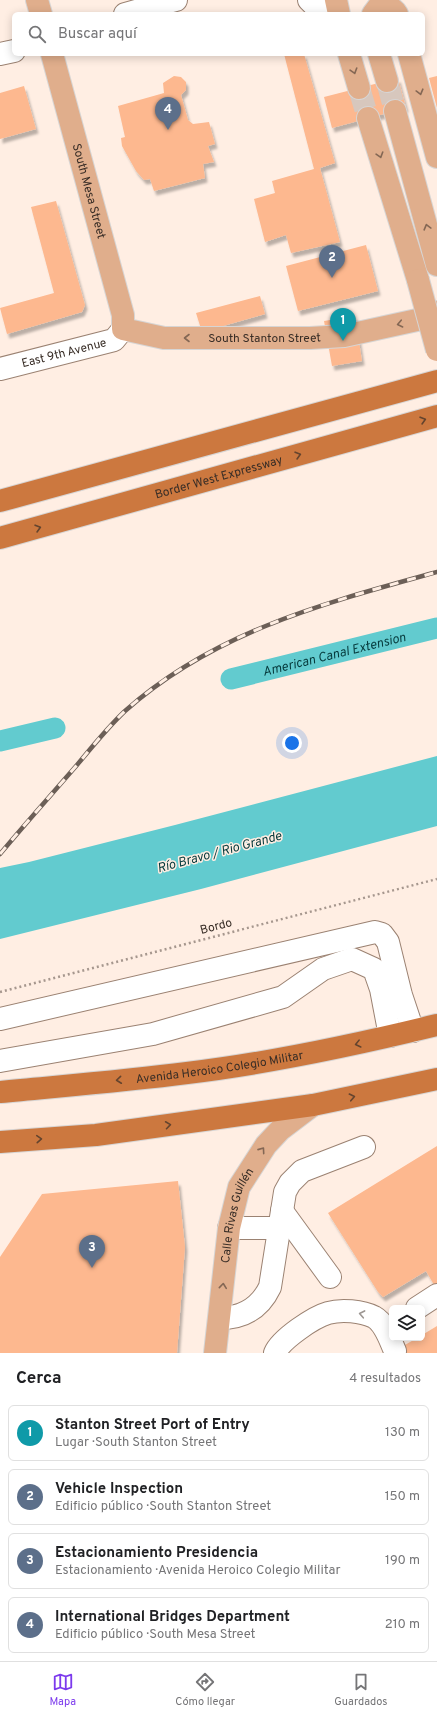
<!DOCTYPE html>
<html lang="es">
<meta charset="utf-8">
<style>
:root{--surface:#fff;--page:#f6f6f6;--text:#202124;--muted:#757577;--line:#e0e0e0;--accent:#7c3aed}
body{margin:0;font-family:Overpass,sans-serif;background:var(--page);color:var(--text)}
.controls{position:absolute;right:12px;bottom:12px;display:grid;overflow:hidden;border-radius:6px;box-shadow:0 2px 10px #0003}
.controls button{width:36px;height:36px;display:grid;place-items:center;padding:0;border:0;border-bottom:1px solid var(--line);background:var(--surface);color:var(--text);font:20px sans-serif}
.you{position:absolute;left:292px;top:743px;width:14px;height:14px;margin:-10px;border:3px solid #fff;border-radius:50%;background:#1a73e8;box-shadow:0 0 0 6px #1a73e833}
.badge{display:grid;place-items:center;width:26px;height:26px;border-radius:50%;background:var(--accent);color:#fff;font-size:13px;font-weight:700}
.pin{position:absolute;translate:-50% -33px;filter:drop-shadow(0 1px 2px #0008)}
.pin::after{content:'';position:absolute;top:21px;width:14px;height:12px;background:inherit;clip-path:polygon(0 0,100% 0,50% 100%)}
.list{margin:0;padding:0;list-style:none}
h2{display:flex;justify-content:space-between;align-items:center;height:52px;margin:0;padding:0 16px;font-size:17px}
h2 small{font-size:13px;font-weight:400;color:var(--muted)}
.list li{display:grid;grid-template-columns:26px 1fr auto;gap:12px;align-items:center;box-sizing:border-box;height:56px;margin:0 8px 8px;padding:0 8px;border:1px solid var(--line);border-radius:6px}
.list b{display:block;font-size:15px;white-space:nowrap}
.list p{margin:0;font-size:13px;white-space:nowrap;color:var(--muted)}
.list em{font-size:13px;font-style:normal;color:var(--muted)}
.icon{flex:none;width:22px;height:22px;fill:none;stroke:currentColor;stroke-width:2;stroke-linecap:round;stroke-linejoin:round}
.map{position:relative;flex:none;width:437px;height:1353px;overflow:hidden}
.search{position:absolute;background:var(--surface);box-shadow:0 2px 10px #0003;left:12px;right:12px;top:12px;height:44px;display:flex;align-items:center;gap:10px;box-sizing:border-box;padding:0 14px;border-radius:6px;color:var(--muted);font-size:15px}
.sheet{height:308px;background:var(--surface)}
nav{display:flex;justify-content:space-around;align-items:center;box-sizing:border-box;height:56px;border-top:1px solid var(--line);background:var(--surface);font-size:11px;color:var(--muted)}
nav a{display:grid;justify-items:center;gap:2px}
nav .on{color:var(--accent)}
.map>svg:first-child{display:block}
.water{fill:#62cbcf}
.lines{fill:none;stroke-linecap:round;stroke-linejoin:round}
.canal{stroke:#62cbcf;stroke-width:21}
.building{fill:#fdb88f;filter:url(#shadow)}
.major-tunnel{stroke:#d7c7bd;stroke-width:22;stroke-dasharray:22 11;stroke-linecap:butt}
.minor-casing{stroke:#9b8272;stroke-width:24}
.major-casing{stroke:#d7d5d4;stroke-width:24}
.highway-casing{stroke:#d7d5d4;stroke-width:24}
.path{stroke:#a6978e;stroke-width:2.5;stroke-dasharray:2 3;stroke-linecap:butt}
.minor{stroke:#fff;stroke-width:22}
.major{stroke:#e0ae8c;stroke-width:22}
.highway{stroke:#cc783f;stroke-width:22}
.rail-casing{stroke:#6c5f57;stroke-width:4.5}
.rail{stroke:#ffeee3;stroke-width:3;stroke-dasharray:9;stroke-linecap:butt}
.major-bridge-casing{stroke:#d7d5d4;stroke-width:24;stroke-linecap:butt}
.major-bridge{stroke:#e0ae8c;stroke-width:22}
.oneway{stroke:#846754}
.oneway2{stroke:#64442e}
.oneway3{stroke:#9c9692}
.labels{text-anchor:middle;stroke-width:3;stroke-linejoin:round;paint-order:stroke}
.street-label{font-size:12px;fill:#382d26;stroke:#ffeee3}
.water-label{font-size:13px;font-style:italic;fill:#063a3c;stroke:#ffeee3}
</style>
<div class="map">
<svg width="437" height="1353" viewBox="0 0 437 1353">
<defs>
<filter id="shadow"><feDropShadow dx="2.5" dy="4.5" stdDeviation="1" flood-color="#0004"/></filter>
</defs>
<rect width="100%" height="100%" fill="#ffeee3"/>
<path class="water" d="M437 756V826L201 889 0 939V868L29 862 175 825Z"/>
<g class="lines">
<g class="canal">
<path id="s1" d="M231 679 437 628"/>
<path d="M0 741 55 728"/>
</g>
</g>
<path class="building" d="M284 54H304L335 163 320 168 340 242 291 253 286 235 265 242 254 199 275 193 272 181 314 169Z
M174 76 181 77 186 82V90L181 95 188 120 193 124 209 122 215 144 208 146 214 162 203 164 205 178 154 191 150 179 144 180 136 171 122 146 121 138 125 137 118 106 164 93 163 83Z
M437 76V108L429 78Z
M398 78 406 108 332 128 324 97Z
M24 86 36 129 0 139V93Z
M56 201 85 305 82 312 7 334 0 308 54 293 31 207Z
M366 245 378 291 298 311 286 266Z
M260 296 265 314 202 332 196 313Z
M355 316 362 361 332 366 324 321Z
M437 1146V1290L426 1271 383 1297 378 1292 328 1213Z
M178 1181 185 1247 177 1353H0V1257L42 1194Z
M437 1326V1353H391L417 1338H422V1335Z"/>
<g class="lines">
<path class="major-tunnel" d="M387 81 395 111
M359 88 368 118"/>
<g class="minor-casing">
<g id="minor">
<path d="M309 0 323 14"/>
<path d="M125 14 176 0"/>
<path d="M0 54 14 51"/>
<path id="s2" d="M0 369 114 340 123 329"/>
<path d="M0 1019 375 932 382 934 388 942 401 995 413 1031"/>
<path d="M0 1061 153 1034 283 997 323 969 352 959 374 969 381 989 390 1036"/>
<path d="M282 1211 330 1277"/>
<path d="M229 1228H279"/>
<path d="M417 1308 437 1295"/>
<path d="M220 1318C243 1318 260 1308 270 1287L285 1192 290 1183 302 1171 364 1147"/>
<path d="M275 1353C281 1339 314 1317 328 1313 341 1309 362 1311 374 1317 385 1323 390 1340 395 1351"/>
</g>
</g>
<g class="major-casing">
<g id="major">
<path d="M37 0 41 14"/>
<path d="M336 0 339 14"/>
<path d="M373 14 379 6C387 6 393 7 397 14"/>
<path id="s3" d="M52 54 123 315V329L164 338H310L344 336 417 320 437 312"/>
<path d="M349 54 359 88"/>
<path d="M379 54 387 81"/>
<path d="M409 54 437 157"/>
<path d="M395 111 437 265"/>
<path d="M368 118 418 280"/>
<path id="s4" d="M215 1353 229 1228 239 1187 266 1145 280 1130 313 1105"/>
</g>
</g>
<g class="highway-casing">
<g id="highway">
<path d="M0 501 437 381"/>
<path id="s5" d="M0 538 437 416"/>
<path id="s6" d="M0 1092C62 1086 125 1081 187 1073 271 1063 355 1045 437 1025"/>
<path d="M0 1142 96 1135 313 1105 437 1079"/>
</g>
</g>
<path class="path" d="M0 992 437 879"/>
<use href="#minor" class="minor"/>
<use href="#major" class="major"/>
<use href="#highway" class="highway"/>
<g class="rail-casing">
<path id="rail" d="M0 854C25 824 51 795 77 765 92 747 108 727 125 711 215 631 325 603 437 572"/>
</g>
<use href="#rail" class="rail"/>
<g class="major-bridge-casing">
<path id="major-bridge" d="M418 280 437 350"/>
</g>
<use href="#major-bridge" class="major-bridge"/>
</g>
<defs><path id="oneway-chevron" d="M-2-3.5L2.5 0L-2 3.5" fill="none" stroke-width="1.6" stroke-linecap="round" stroke-linejoin="round"/></defs>
<g class="oneway">
<use href="#oneway-chevron" transform="translate(354 71) rotate(73)"/>
<use href="#oneway-chevron" transform="translate(420 92) rotate(75)"/>
<use href="#oneway-chevron" transform="translate(380 155) rotate(73)"/>
<use href="#oneway-chevron" transform="translate(427 227) rotate(-105)"/>
<use href="#oneway-chevron" transform="translate(400 324) rotate(168)"/>
<use href="#oneway-chevron" transform="translate(187 338) rotate(180)"/>
<use href="#oneway-chevron" transform="translate(262 1150) rotate(-55)"/>
<use href="#oneway-chevron" transform="translate(223 1286) rotate(-84)"/>
</g>
<g class="oneway2">
<use href="#oneway-chevron" transform="translate(423 420) rotate(-16)"/>
<use href="#oneway-chevron" transform="translate(298 455) rotate(-16)"/>
<use href="#oneway-chevron" transform="translate(38 528) rotate(-16)"/>
<use href="#oneway-chevron" transform="translate(358 1044) rotate(166)"/>
<use href="#oneway-chevron" transform="translate(119 1080) rotate(174)"/>
<use href="#oneway-chevron" transform="translate(352 1097) rotate(-12)"/>
<use href="#oneway-chevron" transform="translate(168 1125) rotate(-8)"/>
<use href="#oneway-chevron" transform="translate(39 1139) rotate(-4)"/>
</g>
<use class="oneway3" href="#oneway-chevron" transform="translate(362 1314) rotate(-169)"/>
<g class="labels">
<g class="street-label">
<text dy="4" stroke="none"><textPath href="#s3" startOffset="142">South Mesa Street</textPath></text>
<text dy="4" stroke="none"><textPath href="#s3" startOffset="427">South Stanton Street</textPath></text>
<text dy="4" stroke="none"><textPath href="#s2" startOffset="66">East 9th Avenue</textPath></text>
<text dy="4" stroke="none"><textPath href="#s5" startOffset="227">Border West Expressway</textPath></text>
<text transform="translate(216 926) rotate(-15)" y="4">Bordo</text>
<text dy="4" stroke="none"><textPath href="#s6" startOffset="221">Avenida Heroico Colegio Militar</textPath></text>
<text dy="4" stroke="none"><textPath href="#s4" startOffset="140">Calle Rivas Guillén</textPath></text>
</g>
<g class="water-label">
<text dy="5" stroke="none"><textPath href="#s1" startOffset="106">American Canal Extension</textPath></text>
<text transform="translate(219 851) rotate(-15)" y="5">Río Bravo / Rio Grande</text>
</g>
</g>
</svg>
<div class="controls">
<button><svg class="icon" aria-label="layers" viewBox="0 0 24 24"><path d="M12 4l9 5-9 5-9-5zM3 14l9 5 9-5"/></svg></button>
</div>
<div class="you"></div>
<div class="pin badge" style="left:343px;top:341px;background:#0f9aa8">1</div>
<div class="pin badge" style="left:332px;top:278px;background:#5c6f8a">2</div>
<div class="pin badge" style="left:92px;top:1268px;background:#5c6f8a">3</div>
<div class="pin badge" style="left:168px;top:130px;background:#5c6f8a">4</div>
<div class="search"><svg class="icon" aria-label="search" viewBox="0 0 24 24"><circle cx="10" cy="10" r="6"/><path d="M15 15l6 6"/></svg>Buscar aquí</div>
</div>
<section class="sheet">
<h2>Cerca<small>4 resultados</small></h2>
<ul class="list">
<li><span class="badge" style="background:#0f9aa8">1</span><div><b>Stanton Street Port of Entry</b><p>Lugar · South Stanton Street</p></div><em>130 m</em></li>
<li><span class="badge" style="background:#5c6f8a">2</span><div><b>Vehicle Inspection</b><p>Edificio público · South Stanton Street</p></div><em>150 m</em></li>
<li><span class="badge" style="background:#5c6f8a">3</span><div><b>Estacionamiento Presidencia</b><p>Estacionamiento · Avenida Heroico Colegio Militar</p></div><em>190 m</em></li>
<li><span class="badge" style="background:#5c6f8a">4</span><div><b>International Bridges Department</b><p>Edificio público · South Mesa Street</p></div><em>210 m</em></li>
</ul>
</section>
<nav>
<a class="on"><svg class="icon" aria-label="map" viewBox="0 0 24 24"><path d="M3 6l6-2 6 2 6-2v14l-6 2-6-2-6 2zM9 4v14M15 6v14"/></svg>Mapa</a>
<a><svg class="icon" aria-label="directions" viewBox="0 0 24 24"><path d="M12 3l9 9-9 9-9-9zM9 14v-3h6M13 9l2 2-2 2"/></svg>Cómo llegar</a>
<a><svg class="icon" aria-label="saved" viewBox="0 0 24 24"><path d="M7 4h10v16l-5-4-5 4z"/></svg>Guardados</a>
</nav>
